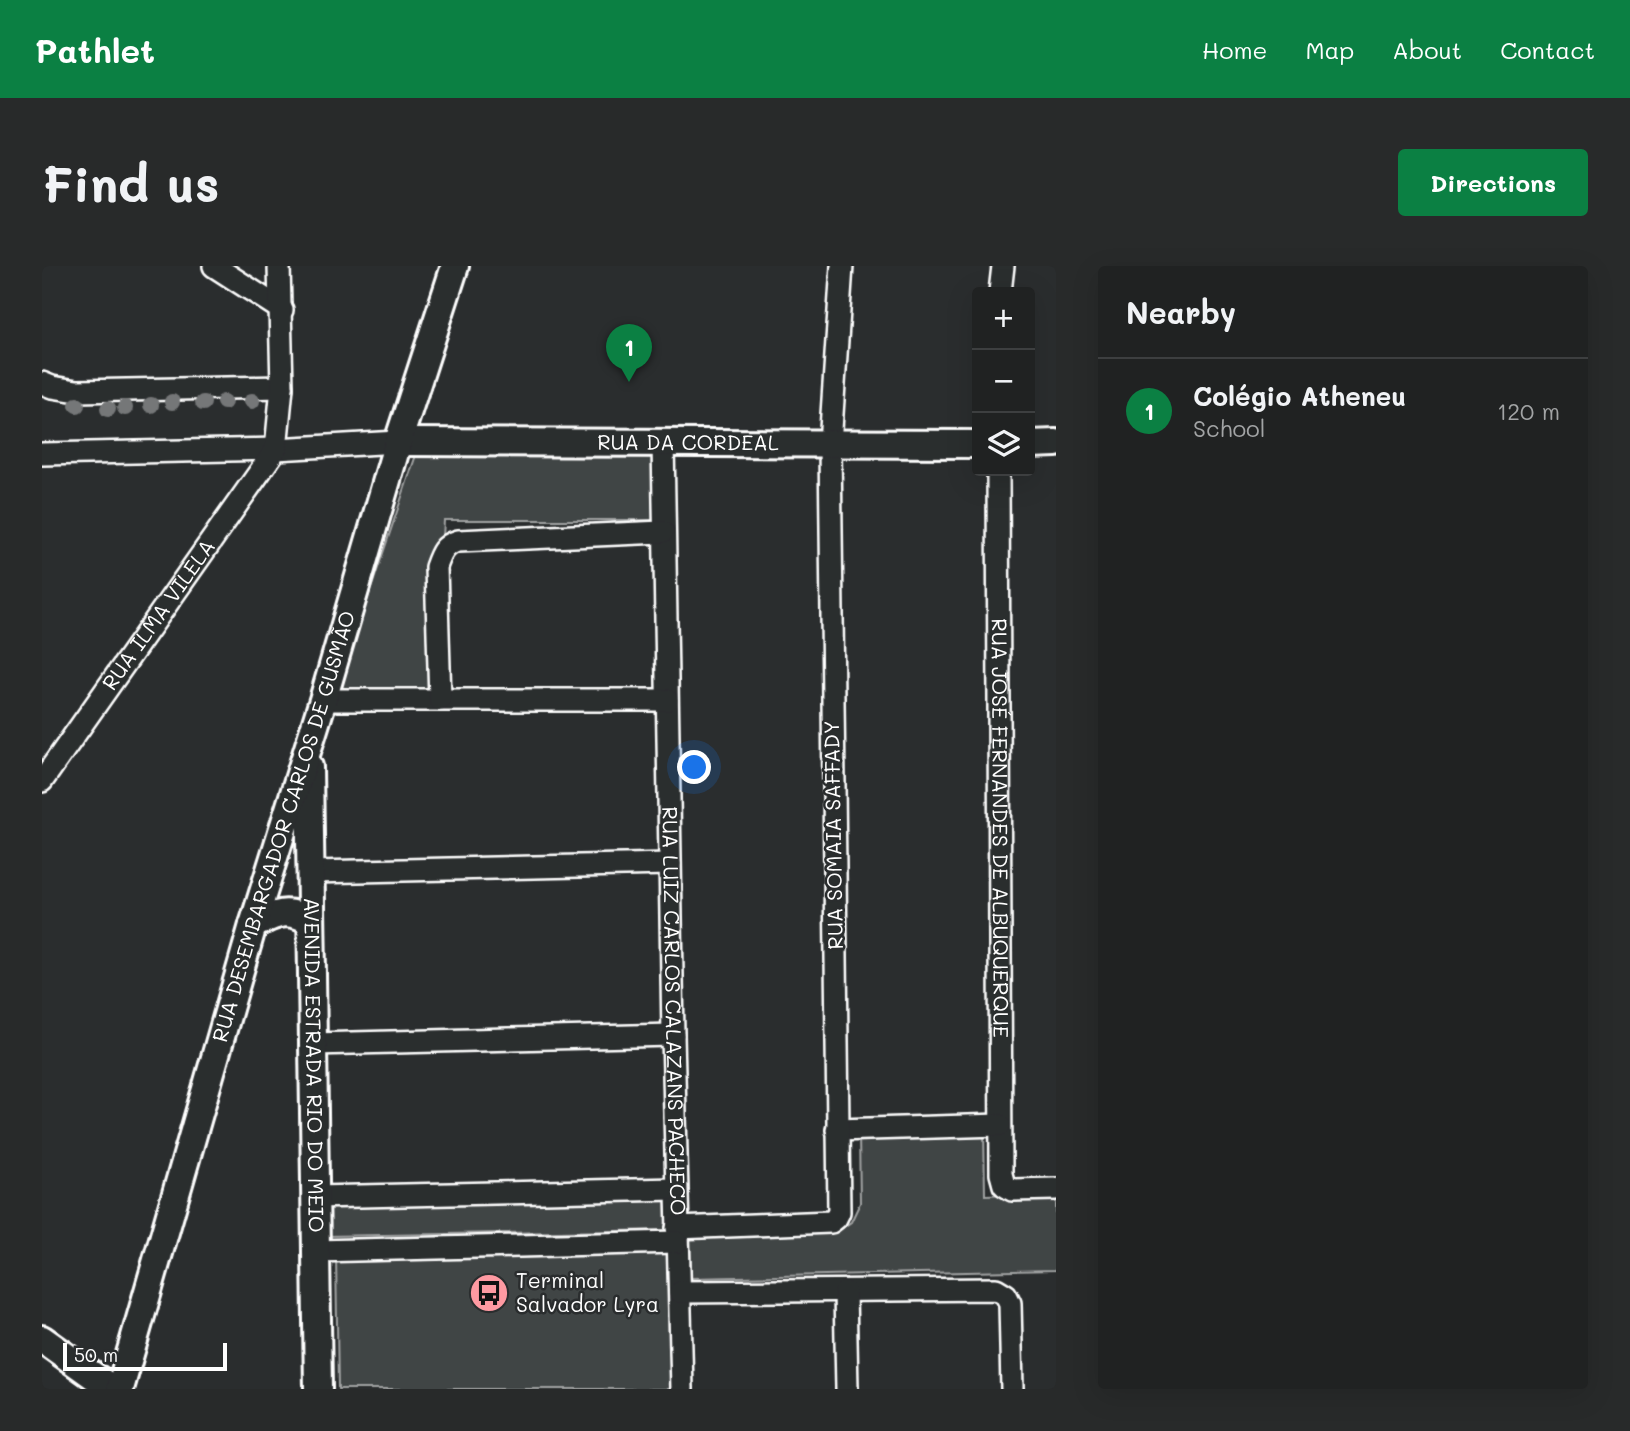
<!DOCTYPE html>
<meta charset="utf-8">
<style>
:root{--surface:#202222;--page:#282a2a;--text:#f1f3f6;--muted:#a2a4a5;--line:#3d3f40;--accent:#0b8043}
body{margin:0;font-family:Mali,sans-serif;background:var(--page);color:var(--text)}
.controls{position:absolute;right:21px;top:21px;display:grid;overflow:hidden;border-radius:7px;box-shadow:0 7px 28px #0002}
.controls button{width:63px;height:63px;display:grid;place-items:center;padding:0;border:0;border-bottom:2px solid var(--line);background:var(--surface);color:var(--text);font:35px sans-serif}
.scale{position:absolute;left:21px;bottom:18px;width:164px;box-sizing:border-box;padding-left:7px;border:4px solid #fff;border-top:0;font-size:19px;line-height:24px;white-space:nowrap;color:#fff;-webkit-text-stroke:5px #2a2d2e;paint-order:stroke}
.you{position:absolute;left:653px;top:502px;width:24px;height:24px;margin:-18px;border:5px solid #fff;border-radius:50%;background:#1a73e8;box-shadow:0 0 0 10px #1a73e833}
.badge{display:grid;place-items:center;width:46px;height:46px;border-radius:50%;background:var(--accent);color:#fff;font-size:23px;font-weight:700}
.pin{position:absolute;translate:-50% -58px;filter:drop-shadow(0 2px 4px #0008)}
.pin::after{content:'';position:absolute;top:37px;width:24px;height:21px;background:inherit;clip-path:polygon(0 0,100% 0,50% 100%)}
.list{margin:0;padding:0;list-style:none}
h2{display:flex;justify-content:space-between;align-items:center;height:91px;margin:0;padding:0 28px;font-size:30px}
h2 small{font-size:23px;font-weight:400;color:var(--muted)}
.list li{display:grid;grid-template-columns:46px 1fr auto;gap:21px;align-items:center;box-sizing:border-box;height:105px;padding:0 28px;border-top:2px solid var(--line)}
.list b{display:block;font-size:26px;white-space:nowrap}
.list p{margin:0;font-size:23px;white-space:nowrap;color:var(--muted)}
.list em{font-size:23px;font-style:normal;color:var(--muted)}
.icon{flex:none;width:38px;height:38px;fill:none;stroke:currentColor;stroke-width:2;stroke-linecap:round;stroke-linejoin:round}
.map{position:relative;flex:none;width:1014px;height:1123px;overflow:hidden;border-radius:7px}
header{display:flex;align-items:center;gap:42px;box-sizing:border-box;height:98px;padding:0 35px;background:var(--accent);color:#fff}
header strong{font-size:33px}
nav{display:flex;gap:38px;margin-inline-start:auto;font-size:24px}
.intro{display:flex;align-items:center;justify-content:space-between;box-sizing:border-box;height:168px;padding:0 42px}
h1{margin:0;font-size:49px}
.button{padding:18px 32px;border-radius:7px;background:var(--accent);color:#fff;font-size:24px;font-weight:700}
main{display:flex;gap:42px;padding:0 42px}
aside{flex:1;background:var(--surface);border-radius:7px;box-shadow:0 7px 28px #0002}
.map>svg:first-child{display:block}
.green{fill:#414445;stroke:#a0a2a2;stroke-width:2}
.lines{fill:none;stroke-linecap:round;stroke-linejoin:round}
.minor-casing{stroke:#fff;stroke-width:26}
.tertiary-casing{stroke:#fff;stroke-width:32}
.minor{stroke:#2a2d2e;stroke-width:21}
.tertiary{stroke:#2a2d2e;stroke-width:26}
.tree{fill:#757778}
.labels{text-anchor:middle;stroke-width:5;stroke-linejoin:round;paint-order:stroke}
.street-label{font-size:21px;fill:#fff;stroke:#2a2d2e}
.poi-label{font-size:21px;fill:#fff;stroke:#2a2d2e;text-anchor:start}
</style>
<header>
<strong>Pathlet</strong>
<nav><a>Home</a><a>Map</a><a>About</a><a>Contact</a></nav>
</header>
<div class="intro"><h1>Find us</h1><a class="button">Directions</a></div>
<main>
<div class="map">
<svg width="1014" height="1123" viewBox="0 0 1014 1123">
<rect width="100%" height="100%" fill="#2a2d2e"/>
<filter id="ink" filterUnits="userSpaceOnUse"><feTurbulence type="fractalNoise" baseFrequency=".0143" numOctaves="2"/><feDisplacementMap in="SourceGraphic" scale="14" xChannelSelector="R" yChannelSelector="G"/><feConvolveMatrix kernelMatrix="1 2 1 2 8 2 1 2 1" color-interpolation-filters="sRGB"/></filter>
<g filter="url(#ink)">
<path class="green" d="M613 179V254H402L397 344 388 428 295 424 376 183Z
M942 862 943 929 1014 927V1004L649 1012 648 970 793 967 809 956 818 937 817 865Z
M628 933V964L282 970V939Z
M633 984 634 1123H296L294 988Z"/>
<g class="lines">
<g class="minor-casing">
<g id="minor">
<path d="M172 0 240 44"/>
<path d="M958 26 961 0"/>
<path d="M0 117 10 121 35 125 240 121"/>
<path id="s1" d="M621 176 631 769 640 1123"/>
<path d="M0 188 234 183 356 176"/>
<path id="s2" d="M956 205 959 908 962 919 970 924 1014 923"/>
<path d="M281 434H625"/>
<path d="M398 434 394 301C399 287 402 279 416 275L621 266"/>
<path id="s3" d="M0 515 234 183 240 121 237 0"/>
<path d="M270 606 628 598"/>
<path d="M271 778 631 769"/>
<path d="M795 864 958 859"/>
<path d="M273 931 634 923"/>
<path d="M635 962 789 956 794 952 797 946 788 178 800 0"/>
<path d="M274 985 635 976"/>
<path d="M638 1026 954 1023 964 1029 968 1037 970 1123"/>
<path d="M803 1026 805 1123"/>
</g>
</g>
<g class="tertiary-casing">
<g id="tertiary">
<path id="s4" d="M356 176 935 178"/>
<path d="M988 178 1014 177"/>
<path id="s5" d="M267 501 276 1123"/>
<path d="M211 659C235 647 245 642 269 655"/>
<path d="M0 1073 70 1123"/>
<path id="s6" d="M78 1123 211 659 281 434 356 176 413 0"/>
</g>
</g>
<use href="#minor" class="minor"/>
<use href="#tertiary" class="tertiary"/>
</g>
<g class="tree">
<circle cx="210" cy="135" r="8"/>
<circle cx="130" cy="136" r="8"/>
<circle cx="182" cy="136" r="8"/>
<circle cx="161" cy="137" r="8"/>
<circle cx="35" cy="139" r="8"/>
<circle cx="109" cy="139" r="8"/>
<circle cx="83" cy="142" r="8"/>
<circle cx="66" cy="143" r="8"/>
</g>
</g>
<defs>
<g id="bus-disc" transform="scale(2.0125)"><circle r="9.5" fill="#ff9aa2" stroke="#2a2d2e"/><path d="M-5-6H5V4H4V6H2V4H-2V6H-4V4H-5ZM-3.5-4V0h7V-4ZM-3.5 1.2v1.5H-2V1.2ZM2 1.2v1.5H3.5V1.2Z" fill="#111"/></g>
</defs>
<g fill-rule="evenodd">
<use href="#bus-disc" x="447" y="1027"/>
</g>
<g class="labels">
<g class="street-label">
<text dy="7" stroke="none"><textPath href="#s4" startOffset="290">RUA DA CORDEAL</textPath></text>
<text dy="7" stroke="none"><textPath href="#s3" startOffset="203">RUA ILMA VILELA</textPath></text>
<text dy="7" stroke="none"><textPath href="#s6" startOffset="586">RUA DESEMBARGADOR CARLOS DE GUSMÃO</textPath></text>
<text dy="7" stroke="none"><textPath href="#s2" startOffset="357">RUA JOSÉ FERNANDES DE ALBUQUERQUE</textPath></text>
<text transform="translate(792 569) rotate(-91)" y="7">RUA SOMAIA SAFFADY</text>
<text dy="7" stroke="none"><textPath href="#s1" startOffset="569">RUA LUIZ CARLOS CALAZANS PACHECO</textPath></text>
<text dy="7" stroke="none"><textPath href="#s5" startOffset="298">AVENIDA ESTRADA RIO DO MEIO</textPath></text>
</g>
<g class="poi-label">
<text x="474" y="1022">Terminal<tspan x="474" dy="24">Salvador Lyra</tspan></text>
</g>
</g>
</svg>
<div class="controls">
<button>+</button>
<button>−</button>
<button><svg class="icon" aria-label="layers" viewBox="0 0 24 24"><path d="M12 4l9 5-9 5-9-5zM3 14l9 5 9-5"/></svg></button>
</div>
<div class="scale">50 m</div>
<div class="you"></div>
<div class="pin badge" style="left:587px;top:116px">1</div>
</div>
<aside>
<h2>Nearby<small></small></h2>
<ul class="list">
<li><span class="badge">1</span><div><b>Colégio Atheneu</b><p>School</p></div><em>120 m</em></li>
</ul>
</aside>
</main>
